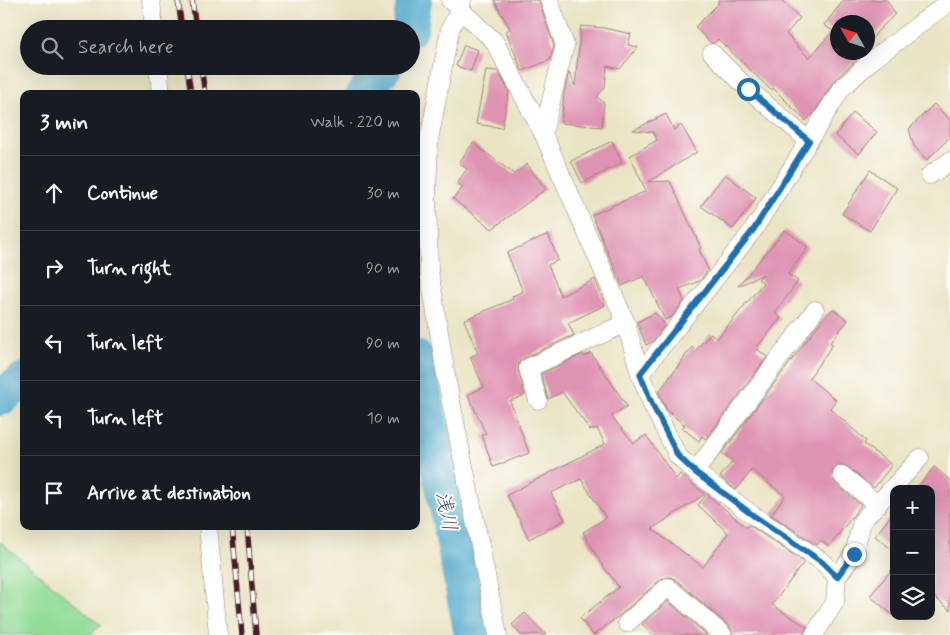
<!DOCTYPE html>
<meta charset="utf-8">
<style>
:root{--surface:#171b24;--page:#20242c;--text:#f1f3f6;--muted:#9ea1a6;--line:#363941}
body{margin:0;font-family:Mynerve,"Klee One",sans-serif;background:var(--page);color:var(--text)}
.controls{position:absolute;right:15px;bottom:15px;display:grid;overflow:hidden;border-radius:10px;box-shadow:0 5px 20px #0002}
.controls button{width:45px;height:45px;display:grid;place-items:center;padding:0;border:0;border-bottom:1px solid var(--line);background:var(--surface);color:var(--text);font:25px sans-serif}
.compass{position:absolute;left:830px;top:15px;width:45px;height:45px;border-radius:50%;background:var(--surface);box-shadow:0 5px 20px #0002;rotate:309deg}
.stop{position:absolute;width:15px;height:15px;margin:-11px;border:4px solid #1f6fb2;border-radius:50%;background:#fff}
.stop.end{background:#1f6fb2;border-color:#fff;box-shadow:0 1px 5px #0008}
.list{margin:0;padding:0;list-style:none}
h2{display:flex;justify-content:space-between;align-items:center;height:65px;margin:0;padding:0 20px;font-size:21px}
h2 small{font-size:16px;font-weight:400;color:var(--muted)}
.list li{display:grid;grid-template-columns:32px 1fr auto;gap:15px;align-items:center;box-sizing:border-box;height:75px;padding:0 20px;border-top:1px solid var(--line)}
.list b{display:block;font-size:19px;white-space:nowrap}
.list em{font-size:16px;font-style:normal;color:var(--muted)}
.icon{flex:none;width:28px;height:28px;fill:none;stroke:currentColor;stroke-width:2;stroke-linecap:round;stroke-linejoin:round}
.map{position:relative;flex:none;width:950px;height:635px;overflow:hidden}
.search{position:absolute;background:var(--surface);box-shadow:0 5px 20px #0002;left:20px;top:20px;width:400px;height:55px;display:flex;align-items:center;gap:12px;box-sizing:border-box;padding:0 18px;border-radius:28px;color:var(--muted);font-size:19px}
.panel{position:absolute;background:var(--surface);box-shadow:0 5px 20px #0002;left:20px;top:90px;width:400px;height:440px;border-radius:10px}
.map>svg:first-child{display:block}
.green{fill:#91db96;stroke:#6e7d60}
.lines{fill:none;stroke-linecap:round;stroke-linejoin:round}
.river{stroke:#4fa8cc;stroke-width:36}
.building{fill:#df93b3}
.street-casing{stroke:#9a8278;stroke-width:19}
.street{stroke:#fff;stroke-width:18}
.rail-casing{stroke:#4a1f2b;stroke-width:5.5}
.rail{stroke:#fdfcf7;stroke-width:4;stroke-dasharray:11;stroke-linecap:butt}
.route{stroke:#1f6fb2;stroke-width:6}
.labels{text-anchor:middle;stroke-width:4;stroke-linejoin:round;paint-order:stroke}
.water-label{font-size:20px;font-style:italic;fill:#4c5d73;stroke:#fdfcf7}
</style>
<div class="map">
<svg width="950" height="635" viewBox="0 0 950 635">
<rect width="100%" height="100%" fill="#fdfcf7"/>
<filter id="ink" filterUnits="userSpaceOnUse"><feTurbulence type="fractalNoise" baseFrequency=".02" numOctaves="2"/><feDisplacementMap in="SourceGraphic" scale="10" xChannelSelector="R" yChannelSelector="G"/><feConvolveMatrix kernelMatrix="1 2 1 2 8 2 1 2 1" color-interpolation-filters="sRGB"/></filter>
<filter id="wash" filterUnits="userSpaceOnUse"><feTurbulence type="fractalNoise" baseFrequency=".0096" numOctaves="4" result="noise"/><feDisplacementMap in="SourceGraphic" scale="20" xChannelSelector="R" yChannelSelector="G"/><feGaussianBlur stdDeviation="1.12" result="paint"/><feColorMatrix in="noise" values="0 0 0 0 0 0 0 0 0 0 0 0 0 0 0 0 0 1.4 0 .05"/><feComposite in="paint" operator="in"/></filter>
<g filter="url(#wash)">
<rect width="100%" height="100%" fill="#eae4c4"/>
<path class="green" d="M0 542 101 625 91 635H0Z"/>
<g class="lines">
<path class="river" d="M410 29 414 0
M364 94 385 66
M416 358 435 446 472 635
M0 398 24 380"/>
</g>
<g id="blocks">
<path class="building" d="M494 0H539L554 46 550 60 522 71 506 31 510 29Z
M718 0H781L800 18 786 34 809 58 833 31 824 25 844 0H887L895 14 876 33 868 45V22H838V52H862L856 60 834 81 814 113 806 121 773 88 771 90 718 39 714 43H711L695 27 718 4Z
M581 26 604 28 631 34 628 45 638 47 620 69 607 66 605 87 597 97 604 103 602 127 561 123 564 93 569 72 575 86Z
M464 45 478 50 471 71 456 66Z
M486 70 498 71 509 91 502 128 476 124Z
M934 104 950 120V137L927 160 914 146 909 129Z
M853 113 877 132 859 154 835 135Z
M666 114 674 130 681 125 697 152 648 182 670 181 701 248 699 249 708 270 700 281 679 289 684 301 672 317 665 320 644 276 622 286 592 215 646 191 630 156 657 140 653 132 633 130Z
M612 141 622 163 582 183 571 161Z
M473 143 514 174 527 164 546 189 492 229 453 199 463 187 457 183 467 169 459 163Z
M870 170 897 188 870 231 842 214Z
M725 174 756 198 733 229 701 206Z
M785 230 808 247 788 274 798 281 775 313 781 318 756 348 767 357 706 439 702 436 699 441 682 428 685 425 667 411 659 392 692 347 696 350 711 333 717 339 763 283 758 279 763 274 738 286Z
M548 234 558 260 548 265 561 296 595 279 605 305 568 323 574 335 524 358 519 362 518 371 525 395 510 401 529 453 493 467 482 435 486 434 468 395 484 387 470 357 478 353 464 320 513 299 512 296 523 292 507 253Z
M833 309 848 320 830 343 833 344 809 378 836 400 830 408 866 441 864 444 892 465 874 488 848 467 839 465 834 469 832 474 835 483 861 505 829 547 821 540 817 545 771 515 785 496 752 470 736 490 720 477 733 461 722 453 825 316Z
M655 313 662 320 665 325 652 342 646 345 637 322Z
M591 353 627 406 611 416 634 443 646 435 676 479 680 474 705 494 652 529 703 567 728 533 698 505 707 494 746 527 749 525 804 562 772 605 807 627 803 635H733L730 627 675 579 670 577 661 579 620 615 594 635H593L580 618 619 587 601 563 583 532 606 518 581 479 551 493 565 520 529 539 507 495 605 444 597 428 590 430 562 392 548 399 541 374 583 354 584 357Z
M934 467 950 480V610L931 594V489H916Z
M894 512V551L875 536Z
M894 567V616L870 596Z
M668 601 707 635H652L642 624Z
M525 613 546 635H521L512 625Z"/>
</g>
</g>
<g filter="url(#ink)">
<use href="#blocks" fill-opacity="0" stroke="#9a8278" stroke-width="1"/>
<g class="lines">
<g class="street-casing">
<path id="street" d="M151 0 154 29
M450 0 494 41 543 133 626 323 640 374 652 404 678 456 695 472 754 516 823 562 837 577 835 602 814 635
M462 0 460 9 450 29 429 140 427 195 429 270 447 382 498 635
M712 53 748 89 809 141
M158 66 161 94
M543 133 565 45 549 0
M930 175 950 161
M640 374 754 229 841 89 871 61 950 1
M538 400 528 368 626 323
M695 472 815 310
M842 475 878 505
M208 526 218 635
M837 577 854 554 862 521 920 458
M627 623 668 587 723 635"/>
</g>
<use href="#street" class="street"/>
<g class="rail-casing">
<path id="rail" d="M178 0 182 29
M192 0 196 29
M187 66 191 94
M201 66 205 94
M232 526 242 635
M247 526 256 635"/>
</g>
<use href="#rail" class="rail"/>
</g>
</g>
<g class="lines" filter="url(#ink)">
<path class="route" d="M748 89 809 141 754 229 640 374 652 404 678 456 695 472 754 516 822 562 837 577 854 554"/>
</g>
<g class="labels">
<g class="water-label">
<text transform="translate(447 511) rotate(79)" y="7">浅川</text>
</g>
</g>
</svg>
<div class="controls">
<button>+</button>
<button>−</button>
<button><svg class="icon" aria-label="layers" viewBox="0 0 24 24"><path d="M12 4l9 5-9 5-9-5zM3 14l9 5 9-5"/></svg></button>
</div>
<svg class="compass" viewBox="-18 -18 36 36"><path d="M0-13l5 13h-10z" fill="#e53935"/><path d="M0 13l5-13h-10z" fill="#9ea1a6"/></svg>
<div class="stop" style="left:748px;top:89px"></div>
<div class="stop end" style="left:854px;top:554px"></div>
<div class="search"><svg class="icon" aria-label="search" viewBox="0 0 24 24"><circle cx="10" cy="10" r="6"/><path d="M15 15l6 6"/></svg>Search here</div>
<section class="panel">
<h2>3 min<small>Walk · 220 m</small></h2>
<ul class="list">
<li><svg class="icon" aria-label="ahead" viewBox="0 0 24 24"><path d="M12 20V5M6 11l6-6 6 6"/></svg><div><b>Continue</b></div><em>30 m</em></li>
<li><svg class="icon" aria-label="right" viewBox="0 0 24 24"><path d="M7 20v-9h11M14 6l5 5-5 5"/></svg><div><b>Turn right</b></div><em>90 m</em></li>
<li><svg class="icon" aria-label="left" viewBox="0 0 24 24"><path d="M17 20v-9H6M10 6l-5 5 5 5"/></svg><div><b>Turn left</b></div><em>90 m</em></li>
<li><svg class="icon" aria-label="left" viewBox="0 0 24 24"><path d="M17 20v-9H6M10 6l-5 5 5 5"/></svg><div><b>Turn left</b></div><em>10 m</em></li>
<li><svg class="icon" aria-label="arrive" viewBox="0 0 24 24"><path d="M6 21V4h12l-3 4 3 4H6"/></svg><div><b>Arrive at destination</b></div></li>
</ul>
</section>
</div>
